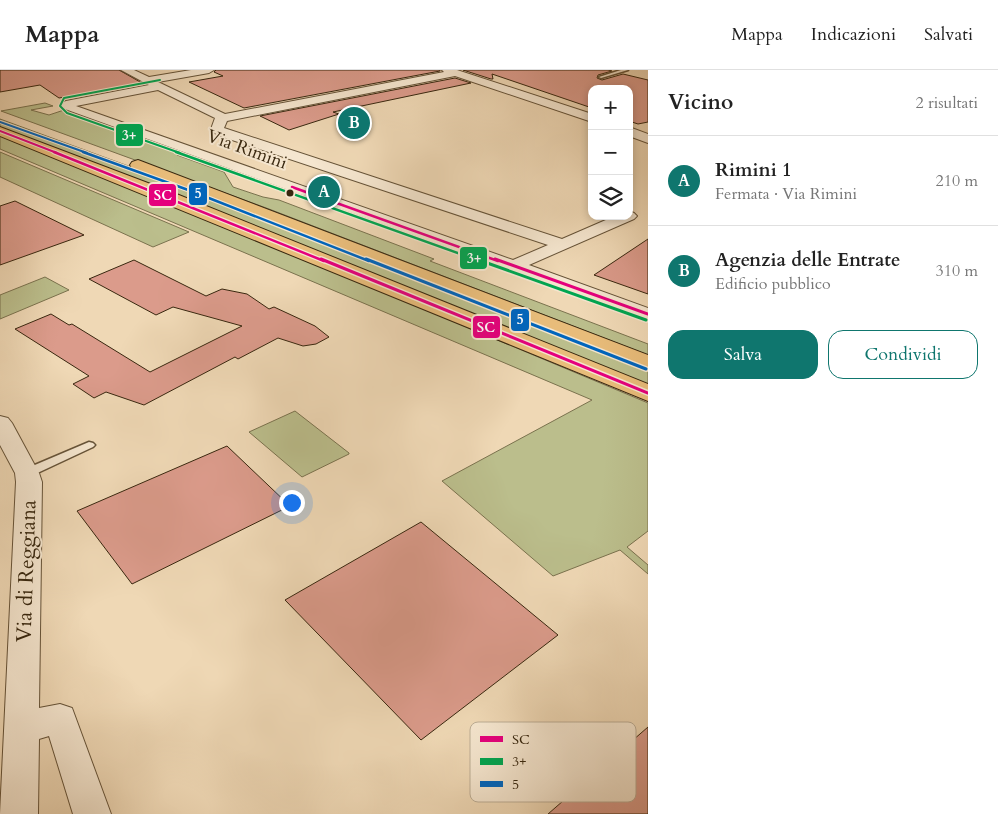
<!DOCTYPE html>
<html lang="it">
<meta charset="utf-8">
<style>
:root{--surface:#fff;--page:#f2f2f2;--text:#222;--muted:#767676;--line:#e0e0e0;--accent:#0f766e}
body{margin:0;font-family:Cardo,serif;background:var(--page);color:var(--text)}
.controls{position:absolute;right:15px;top:15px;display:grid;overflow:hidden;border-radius:10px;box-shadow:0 2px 8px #0003}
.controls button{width:45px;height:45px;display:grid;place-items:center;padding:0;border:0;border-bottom:1px solid var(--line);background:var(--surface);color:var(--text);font:25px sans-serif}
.you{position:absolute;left:291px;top:432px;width:18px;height:18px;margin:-12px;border:4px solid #fff;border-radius:50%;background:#1a73e8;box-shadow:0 0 0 8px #1a73e833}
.badge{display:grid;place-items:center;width:32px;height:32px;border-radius:50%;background:var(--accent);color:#fff;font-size:16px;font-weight:700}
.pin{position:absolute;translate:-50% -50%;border:2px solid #fff;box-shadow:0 1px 5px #0006}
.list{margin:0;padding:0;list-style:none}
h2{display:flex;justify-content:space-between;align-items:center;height:65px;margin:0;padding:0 20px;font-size:21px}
h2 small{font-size:16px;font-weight:400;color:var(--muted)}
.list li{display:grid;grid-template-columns:32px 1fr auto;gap:15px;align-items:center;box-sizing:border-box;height:90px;padding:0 20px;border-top:1px solid var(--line)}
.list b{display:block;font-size:19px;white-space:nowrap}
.list p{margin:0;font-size:16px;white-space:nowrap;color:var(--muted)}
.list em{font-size:16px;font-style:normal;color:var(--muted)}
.actions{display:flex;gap:10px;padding:15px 20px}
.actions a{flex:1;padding:11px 0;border:1px solid var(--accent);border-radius:15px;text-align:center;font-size:18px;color:var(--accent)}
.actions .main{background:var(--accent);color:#fff}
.icon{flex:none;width:28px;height:28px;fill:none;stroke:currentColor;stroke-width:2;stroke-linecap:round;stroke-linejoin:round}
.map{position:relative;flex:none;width:648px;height:744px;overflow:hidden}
header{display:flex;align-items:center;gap:30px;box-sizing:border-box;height:70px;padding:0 25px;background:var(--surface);border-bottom:1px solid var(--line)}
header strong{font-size:24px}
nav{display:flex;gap:28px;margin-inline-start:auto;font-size:18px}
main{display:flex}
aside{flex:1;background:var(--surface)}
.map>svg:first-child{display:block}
.green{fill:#bbbe8c;stroke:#7a724e}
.building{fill:#db9b8b;stroke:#38270f}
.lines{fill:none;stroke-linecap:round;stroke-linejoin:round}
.lane-casing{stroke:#665338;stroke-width:3}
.street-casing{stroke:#665338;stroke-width:2}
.highway-casing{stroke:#38270f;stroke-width:2}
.lane{fill:#f5e6cf;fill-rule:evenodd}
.street{fill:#f5e6cf;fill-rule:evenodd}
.highway{fill:#e8bc7a;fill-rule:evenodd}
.bus-1-far2-casing{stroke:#f5e6cf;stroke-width:4}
.bus-1-far1-casing{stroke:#f5e6cf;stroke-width:5}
.bus-1-casing{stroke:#f5e6cf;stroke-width:6}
.bus-2-far2-casing{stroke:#f5e6cf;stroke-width:4}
.bus-2-far1-casing{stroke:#f5e6cf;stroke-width:5}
.bus-2-casing{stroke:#f5e6cf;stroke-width:6}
.bus-3-far2-casing{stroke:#f5e6cf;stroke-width:4}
.bus-3-far1-casing{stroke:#f5e6cf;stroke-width:5}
.bus-3-casing{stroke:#f5e6cf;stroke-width:6}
.bus-1-far2{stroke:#e5007d;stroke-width:2}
.bus-1-far1{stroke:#e5007d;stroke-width:2.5}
.bus-1{stroke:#e5007d;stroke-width:3}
.bus-2-far2{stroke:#00a651;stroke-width:2}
.bus-2-far1{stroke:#00a651;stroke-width:2.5}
.bus-2{stroke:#00a651;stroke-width:3}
.bus-3-far2{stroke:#0065bd;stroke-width:2}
.bus-3-far1{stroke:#0065bd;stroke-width:2.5}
.bus-3{stroke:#0065bd;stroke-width:3}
.bus-dot{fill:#38270f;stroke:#f5e6cf;stroke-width:2}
.labels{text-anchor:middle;stroke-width:4;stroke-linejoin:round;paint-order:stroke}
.far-street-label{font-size:18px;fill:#38270f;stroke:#f5e6cf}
.street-label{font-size:21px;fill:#38270f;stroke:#f5e6cf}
.key{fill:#f5e6cf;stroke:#bcad95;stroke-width:1}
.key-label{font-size:14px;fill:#38270f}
.line-badge{stroke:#f5e6cf;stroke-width:2}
.badge-label{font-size:14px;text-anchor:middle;font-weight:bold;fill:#fff}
</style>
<header>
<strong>Mappa</strong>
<nav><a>Mappa</a><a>Indicazioni</a><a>Salvati</a></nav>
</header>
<main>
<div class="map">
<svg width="648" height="744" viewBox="0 0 648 744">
<rect width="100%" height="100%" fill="#efd8b5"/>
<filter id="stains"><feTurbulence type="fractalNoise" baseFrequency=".004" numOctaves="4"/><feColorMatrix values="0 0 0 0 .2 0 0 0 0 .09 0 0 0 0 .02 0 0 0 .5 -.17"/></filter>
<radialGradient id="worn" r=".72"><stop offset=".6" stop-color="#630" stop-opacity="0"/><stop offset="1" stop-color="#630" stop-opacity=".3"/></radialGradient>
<path class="green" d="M45 33 53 36 31 40 49 45 64 40 180 82 177 85 224 102 233 117 263 127 279 130 434 189 430 191 648 274V285L269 139 1 41Z
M0 49 161 108 648 300V317L0 57Z
M0 66 175 135 648 333V461L627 477 648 495V504L620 480 553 506 442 411 592 330 0 79Z
M0 82 189 162 153 177 0 107Z
M45 207 69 220 0 249V225Z
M295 341 349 383V384L302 407 249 362Z"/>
<path class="building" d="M0 0H119L142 13 59 28 40 15 0 22Z
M216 0H440V1L244 38 189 12 223 6 214 2Z
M463 0H608L612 1 598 5 597 8 602 10 623 4 648 10V52L638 54 629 51V19H592V38L492 4 493 9H491Z
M455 8 471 13 333 42 339 44 289 60 260 46Z
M15 131 84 165 0 195V136Z
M648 169V224L594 205Z
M134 190 206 226 222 219 247 224 269 239 274 237 315 256 329 267 316 274 303 276 278 268 238 289 235 287 144 335 106 322 94 328 73 314 89 306 15 259 51 244 69 255 72 254 150 302 242 256 173 237 156 245 89 209Z
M227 376 290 436 132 514 77 441Z
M421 452 558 565 421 670 285 530Z
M648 657V744H548Z"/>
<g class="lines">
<g class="lane-casing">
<path id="lane" d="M621 0H628L601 8 599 7Z
M89 372 93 373 95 375 93 377 31 406H23L21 403 23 400Z"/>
</g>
<g class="street-casing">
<path id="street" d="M121 0H134L149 7 191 0H214L209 3 158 12 225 44 444 2 442 0H457L592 44V52L455 6 227 51 224 58 562 169 615 146H629V141L634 143 637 146 634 149 529 195 648 238V250L65 39 60 34 66 31 149 15ZM158 20 215 48 211 59 217 65 548 175 513 190 76 36Z
M629 57 648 64V73L629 66Z
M0 346 8 348 12 353 39 403 42 412 39 638 60 634 72 638 111 744H73L49 666 39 669 38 744H0L16 412 15 403 0 375Z"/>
</g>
<g class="highway-casing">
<path id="highway" d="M0 57 169 121 648 314V331L0 66Z
M138 90 648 285V300L132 98 130 95 132 92Z"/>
</g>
<use href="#lane" class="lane"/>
<use href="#street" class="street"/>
<use href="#highway" class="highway"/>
<g class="bus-1-far2-casing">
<path id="bus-1-far2" d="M0 61 57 83"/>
</g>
<g class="bus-1-far1-casing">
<path id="bus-1-far1" d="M54 82 324 191
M292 117 498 191"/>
</g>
<g class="bus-1-casing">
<path id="bus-1" d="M321 189 648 323
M495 189 648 244"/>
</g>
<g class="bus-2-far2-casing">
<path id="bus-2-far2" d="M160 10 64 28 60 36 67 43 180 83"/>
</g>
<g class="bus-2-far1-casing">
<path id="bus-2-far1" d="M176 82 480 191"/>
</g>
<g class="bus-2-casing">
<path id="bus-2" d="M476 189 646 250"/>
</g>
<g class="bus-3-far2-casing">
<path id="bus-3-far2" d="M0 52 87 83"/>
</g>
<g class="bus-3-far1-casing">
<path id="bus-3-far1" d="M83 82 191 121 369 191"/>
</g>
<g class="bus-3-casing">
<path id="bus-3" d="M366 189 646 299"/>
</g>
<use href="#bus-1-far2" class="bus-1-far2"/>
<use href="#bus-1-far1" class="bus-1-far1"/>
<use href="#bus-1" class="bus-1"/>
<use href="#bus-2-far2" class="bus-2-far2"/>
<use href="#bus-2-far1" class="bus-2-far1"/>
<use href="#bus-2" class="bus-2"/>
<use href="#bus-3-far2" class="bus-3-far2"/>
<use href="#bus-3-far1" class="bus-3-far1"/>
<use href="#bus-3" class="bus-3"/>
</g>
<circle class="bus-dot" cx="290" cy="123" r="4.5"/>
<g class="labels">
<g class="far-street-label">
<text transform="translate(247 79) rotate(20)" y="6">Via Rimini</text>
</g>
<g class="street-label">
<text transform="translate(26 501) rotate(-88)" y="7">Via di Reggiana</text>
</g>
</g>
<rect x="470" y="652" width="166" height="80" rx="8" class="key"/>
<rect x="480" y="666" width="23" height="6" fill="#e5007d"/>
<rect x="480" y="688" width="23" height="7" fill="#00a651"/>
<rect x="480" y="711" width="23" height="6" fill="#0065bd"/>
<g class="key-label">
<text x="512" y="674">SC</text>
<text x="512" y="696">3+</text>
<text x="512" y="719">5</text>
</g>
<g class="line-badge">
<rect x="115" y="53" width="29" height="24" rx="5" fill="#00a651"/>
<rect x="188" y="112" width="20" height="24" rx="5" fill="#0065bd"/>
<rect x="148" y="113" width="29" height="24" rx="5" fill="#e5007d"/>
<rect x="459" y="176" width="29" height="24" rx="5" fill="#00a651"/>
<rect x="510" y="238" width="20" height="24" rx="5" fill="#0065bd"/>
<rect x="472" y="245" width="29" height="24" rx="5" fill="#e5007d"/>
</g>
<g class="badge-label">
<text x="129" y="70">3+</text>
<text x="198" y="128">5</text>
<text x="163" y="130">SC</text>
<text x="474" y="193">3+</text>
<text x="520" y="254">5</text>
<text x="486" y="262">SC</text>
</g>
<rect width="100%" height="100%" filter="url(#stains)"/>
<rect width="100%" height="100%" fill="url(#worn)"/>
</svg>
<div class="controls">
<button>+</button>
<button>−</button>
<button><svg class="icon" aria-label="layers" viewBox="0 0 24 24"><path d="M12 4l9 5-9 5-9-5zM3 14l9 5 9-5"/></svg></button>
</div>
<div class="you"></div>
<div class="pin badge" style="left:324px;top:122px">A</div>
<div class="pin badge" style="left:354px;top:53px">B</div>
</div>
<aside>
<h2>Vicino<small>2 risultati</small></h2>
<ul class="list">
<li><span class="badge">A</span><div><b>Rimini 1</b><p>Fermata · Via Rimini</p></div><em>210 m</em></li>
<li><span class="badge">B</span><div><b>Agenzia delle Entrate</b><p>Edificio pubblico</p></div><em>310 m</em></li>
</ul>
<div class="actions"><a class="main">Salva</a><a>Condividi</a></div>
</aside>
</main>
